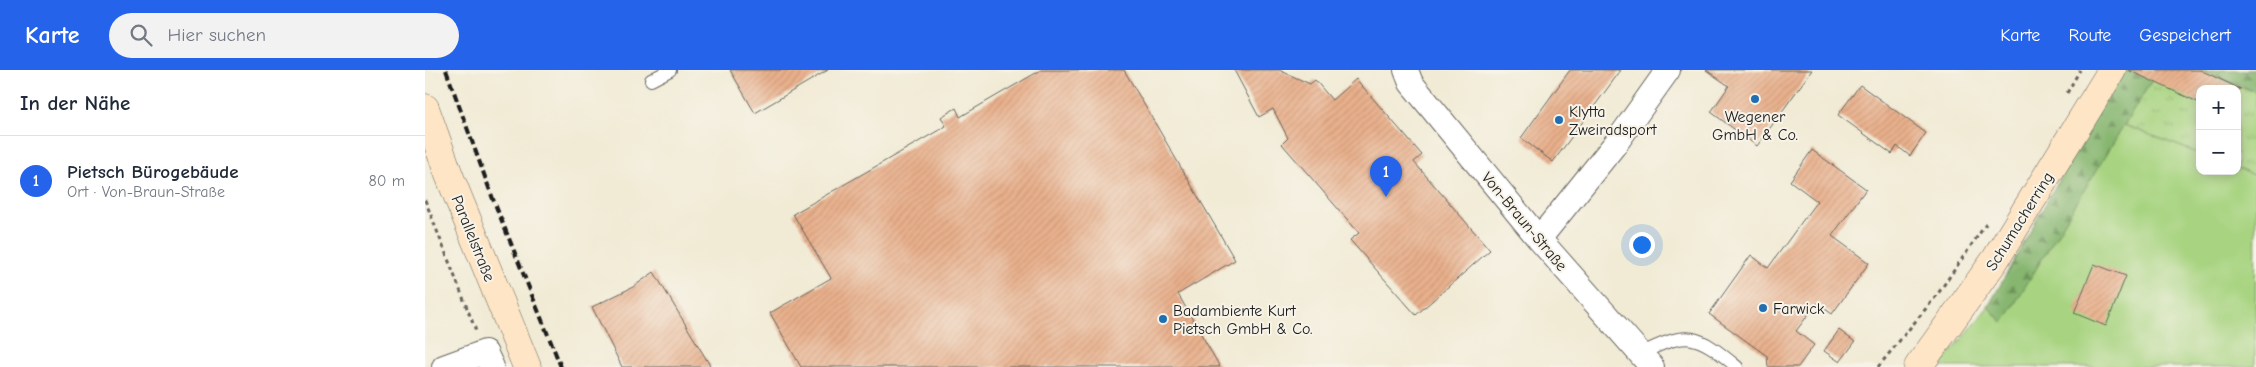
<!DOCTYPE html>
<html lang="de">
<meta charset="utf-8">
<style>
:root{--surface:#fff;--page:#f2f2f3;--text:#1f2937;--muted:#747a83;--line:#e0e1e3;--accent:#2563eb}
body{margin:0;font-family:"Comic Neue",sans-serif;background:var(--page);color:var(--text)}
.controls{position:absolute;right:15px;top:15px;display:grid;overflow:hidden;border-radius:10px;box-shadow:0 2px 12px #0003}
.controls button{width:45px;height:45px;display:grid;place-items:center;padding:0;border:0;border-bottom:1px solid var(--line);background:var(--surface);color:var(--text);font:25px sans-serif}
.you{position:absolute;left:1216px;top:174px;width:18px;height:18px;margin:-12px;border:4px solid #fff;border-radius:50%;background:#1a73e8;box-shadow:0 0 0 8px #1a73e833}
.badge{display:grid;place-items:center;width:32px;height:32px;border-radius:50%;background:var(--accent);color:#fff;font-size:16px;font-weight:700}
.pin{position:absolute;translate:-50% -41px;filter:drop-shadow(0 1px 2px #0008)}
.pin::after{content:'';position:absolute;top:26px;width:18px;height:15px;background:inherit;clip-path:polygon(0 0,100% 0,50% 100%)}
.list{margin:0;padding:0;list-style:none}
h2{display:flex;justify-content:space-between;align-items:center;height:65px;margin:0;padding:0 20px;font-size:21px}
h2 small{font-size:16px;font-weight:400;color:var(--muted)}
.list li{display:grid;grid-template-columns:32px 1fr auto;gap:15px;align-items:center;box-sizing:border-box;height:90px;padding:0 20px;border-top:1px solid var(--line)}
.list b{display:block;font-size:19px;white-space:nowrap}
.list p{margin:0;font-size:16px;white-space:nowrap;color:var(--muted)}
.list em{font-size:16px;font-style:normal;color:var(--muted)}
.icon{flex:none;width:28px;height:28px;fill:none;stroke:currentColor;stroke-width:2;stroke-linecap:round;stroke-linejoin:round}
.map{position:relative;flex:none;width:1831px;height:297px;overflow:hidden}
header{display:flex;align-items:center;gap:30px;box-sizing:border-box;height:70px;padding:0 25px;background:var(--accent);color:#fff}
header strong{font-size:24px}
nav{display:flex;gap:28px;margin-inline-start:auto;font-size:18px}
.search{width:350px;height:45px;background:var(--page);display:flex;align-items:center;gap:12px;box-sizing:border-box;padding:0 18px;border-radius:28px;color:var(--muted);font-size:19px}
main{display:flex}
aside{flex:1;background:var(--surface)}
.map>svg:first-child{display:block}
.grass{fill:url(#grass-tufts);stroke:#62784e}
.forest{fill:url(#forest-firs);stroke:#516946}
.garden{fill:#a8d481;stroke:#62784e}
.building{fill:url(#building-hatch)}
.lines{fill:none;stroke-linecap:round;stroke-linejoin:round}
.lane-casing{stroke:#67645d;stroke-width:14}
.street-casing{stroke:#67645d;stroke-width:26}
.secondary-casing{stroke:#67645d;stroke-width:29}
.path{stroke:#67645d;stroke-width:3;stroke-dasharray:4 4;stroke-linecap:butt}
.lane{stroke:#fff;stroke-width:12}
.street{stroke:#fff;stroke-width:24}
.secondary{stroke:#fee5c5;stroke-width:28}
.rail{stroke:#1c1c1c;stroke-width:4;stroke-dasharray:8 4;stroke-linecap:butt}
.poi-dot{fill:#1f6fb2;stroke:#f7f3e8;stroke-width:2}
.labels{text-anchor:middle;stroke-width:4;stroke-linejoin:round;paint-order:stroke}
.poi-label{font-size:16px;fill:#1c1c1c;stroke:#f7f3e8;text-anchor:start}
.street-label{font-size:16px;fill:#1c1c1c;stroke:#f7f3e8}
</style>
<header>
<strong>Karte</strong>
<div class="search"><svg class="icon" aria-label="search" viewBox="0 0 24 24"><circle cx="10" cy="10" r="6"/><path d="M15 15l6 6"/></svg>Hier suchen</div>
<nav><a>Karte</a><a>Route</a><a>Gespeichert</a></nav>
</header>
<main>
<aside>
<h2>In der Nähe<small></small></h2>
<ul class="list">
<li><span class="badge">1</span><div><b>Pietsch Bürogebäude</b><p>Ort · Von-Braun-Straße</p></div><em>80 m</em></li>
</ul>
</aside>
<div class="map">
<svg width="1831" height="297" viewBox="0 0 1831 297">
<defs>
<pattern id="grass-tufts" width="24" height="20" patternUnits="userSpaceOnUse" patternTransform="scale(1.25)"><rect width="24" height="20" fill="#a8d481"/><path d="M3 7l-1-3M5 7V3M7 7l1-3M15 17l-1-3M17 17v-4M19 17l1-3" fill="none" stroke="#90b56f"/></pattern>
<pattern id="forest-firs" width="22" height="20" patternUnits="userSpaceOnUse" patternTransform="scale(1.25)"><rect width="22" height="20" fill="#86b66f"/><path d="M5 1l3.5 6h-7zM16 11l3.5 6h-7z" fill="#6d935a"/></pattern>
<pattern id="building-hatch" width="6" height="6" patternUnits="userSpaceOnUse" patternTransform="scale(1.25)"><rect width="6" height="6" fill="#e9b08c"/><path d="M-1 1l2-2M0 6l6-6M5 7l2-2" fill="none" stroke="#c79778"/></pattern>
</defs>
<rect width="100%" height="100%" fill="#f7f3e8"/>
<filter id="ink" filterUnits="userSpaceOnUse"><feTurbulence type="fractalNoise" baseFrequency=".02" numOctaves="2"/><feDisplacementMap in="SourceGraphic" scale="10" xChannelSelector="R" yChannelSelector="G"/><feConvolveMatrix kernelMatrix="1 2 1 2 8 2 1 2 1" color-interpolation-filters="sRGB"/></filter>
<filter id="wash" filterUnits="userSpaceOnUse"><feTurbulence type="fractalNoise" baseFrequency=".0096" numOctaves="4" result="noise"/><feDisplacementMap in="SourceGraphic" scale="20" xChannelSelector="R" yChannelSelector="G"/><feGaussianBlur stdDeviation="1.12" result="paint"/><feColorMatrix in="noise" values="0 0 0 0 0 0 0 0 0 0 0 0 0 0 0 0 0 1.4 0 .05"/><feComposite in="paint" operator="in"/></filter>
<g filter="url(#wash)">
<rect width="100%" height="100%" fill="#f1ebd5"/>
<path class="grass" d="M1733 0H1776L1831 22V106L1812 99V19H1775V84L1699 55Z"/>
<path class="forest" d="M1695 0H1733L1578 253 1563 237Z
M1776 0H1831V22Z"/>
<path class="garden" d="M1699 55 1775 84V101H1812V99L1831 106 1830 297H1514L1563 237 1578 253Z"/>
<g id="blocks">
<path class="building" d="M305 0H403L330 43Z
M616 0H699L810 190 753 224 795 297H376L345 243 406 208 368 144 521 56 516 47 531 38 535 47Z
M809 0H854L885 14 890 10 907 30 931 9 997 85 989 92 1065 180 991 245 925 170 934 163 857 74 863 68 848 39 834 47Z
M1145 0H1196L1128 92 1096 68Z
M1281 0H1387L1332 76 1286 42 1304 16Z
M1703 0H1775L1816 19H1775V33Z
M1435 15 1501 63 1485 86 1472 76 1467 84 1413 45Z
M1387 80 1441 119 1407 166 1444 193 1407 244 1392 233 1371 261 1389 275 1373 297H1343L1342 286 1284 244 1326 185 1343 198 1392 131 1365 111Z
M1669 194 1701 206 1681 256 1649 243Z
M229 202 286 297H197L167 237 208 217Z
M1414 260 1430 272 1415 292 1399 281Z"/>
</g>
</g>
<g filter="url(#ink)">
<use href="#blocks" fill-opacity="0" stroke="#67645d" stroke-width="1"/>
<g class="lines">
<g class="lane-casing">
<path id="lane" d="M226 10 245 0
M1215 284C1264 260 1271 263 1312 297"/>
</g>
<g class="street-casing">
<path id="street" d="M981 0 986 13 1114 169 1227 297
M1114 169 1191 73 1243 0
M19 297 60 282 67 297"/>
</g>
<g class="secondary-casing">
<path id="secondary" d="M0 38 24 105 102 297
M1493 297 1570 190 1687 0"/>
</g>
<path class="path" d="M1642 23 1655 0
M0 130 51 261
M1453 297 1512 225 1561 154"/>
<use href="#lane" class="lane"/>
<use href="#street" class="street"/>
<use href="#secondary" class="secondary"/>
<path class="rail" d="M21 0 68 129 136 297"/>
</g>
</g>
<g class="poi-dot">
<circle cx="1330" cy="29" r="5"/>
<circle cx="1134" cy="50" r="5"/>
<circle cx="1338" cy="238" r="5"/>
<circle cx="738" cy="249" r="5"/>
</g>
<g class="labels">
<g class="poi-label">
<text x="1144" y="47">Klytta<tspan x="1144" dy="18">Zweiradsport</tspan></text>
<text x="1330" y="52" text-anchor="middle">Wegener<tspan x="1330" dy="18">GmbH &amp; Co.</tspan></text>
<text x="1348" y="244">Farwick</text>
<text x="748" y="246">Badambiente Kurt<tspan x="748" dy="18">Pietsch GmbH &amp; Co.</tspan></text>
</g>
<g class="street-label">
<text transform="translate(1100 151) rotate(50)" y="6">Von-Braun-Straße</text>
<text transform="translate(1594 151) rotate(-58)" y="6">Schumacherring</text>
<text transform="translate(49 168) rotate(68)" y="6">Parallelstraße</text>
</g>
</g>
</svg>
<div class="controls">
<button>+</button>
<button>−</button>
</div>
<div class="you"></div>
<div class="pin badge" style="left:961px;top:127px">1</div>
</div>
</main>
